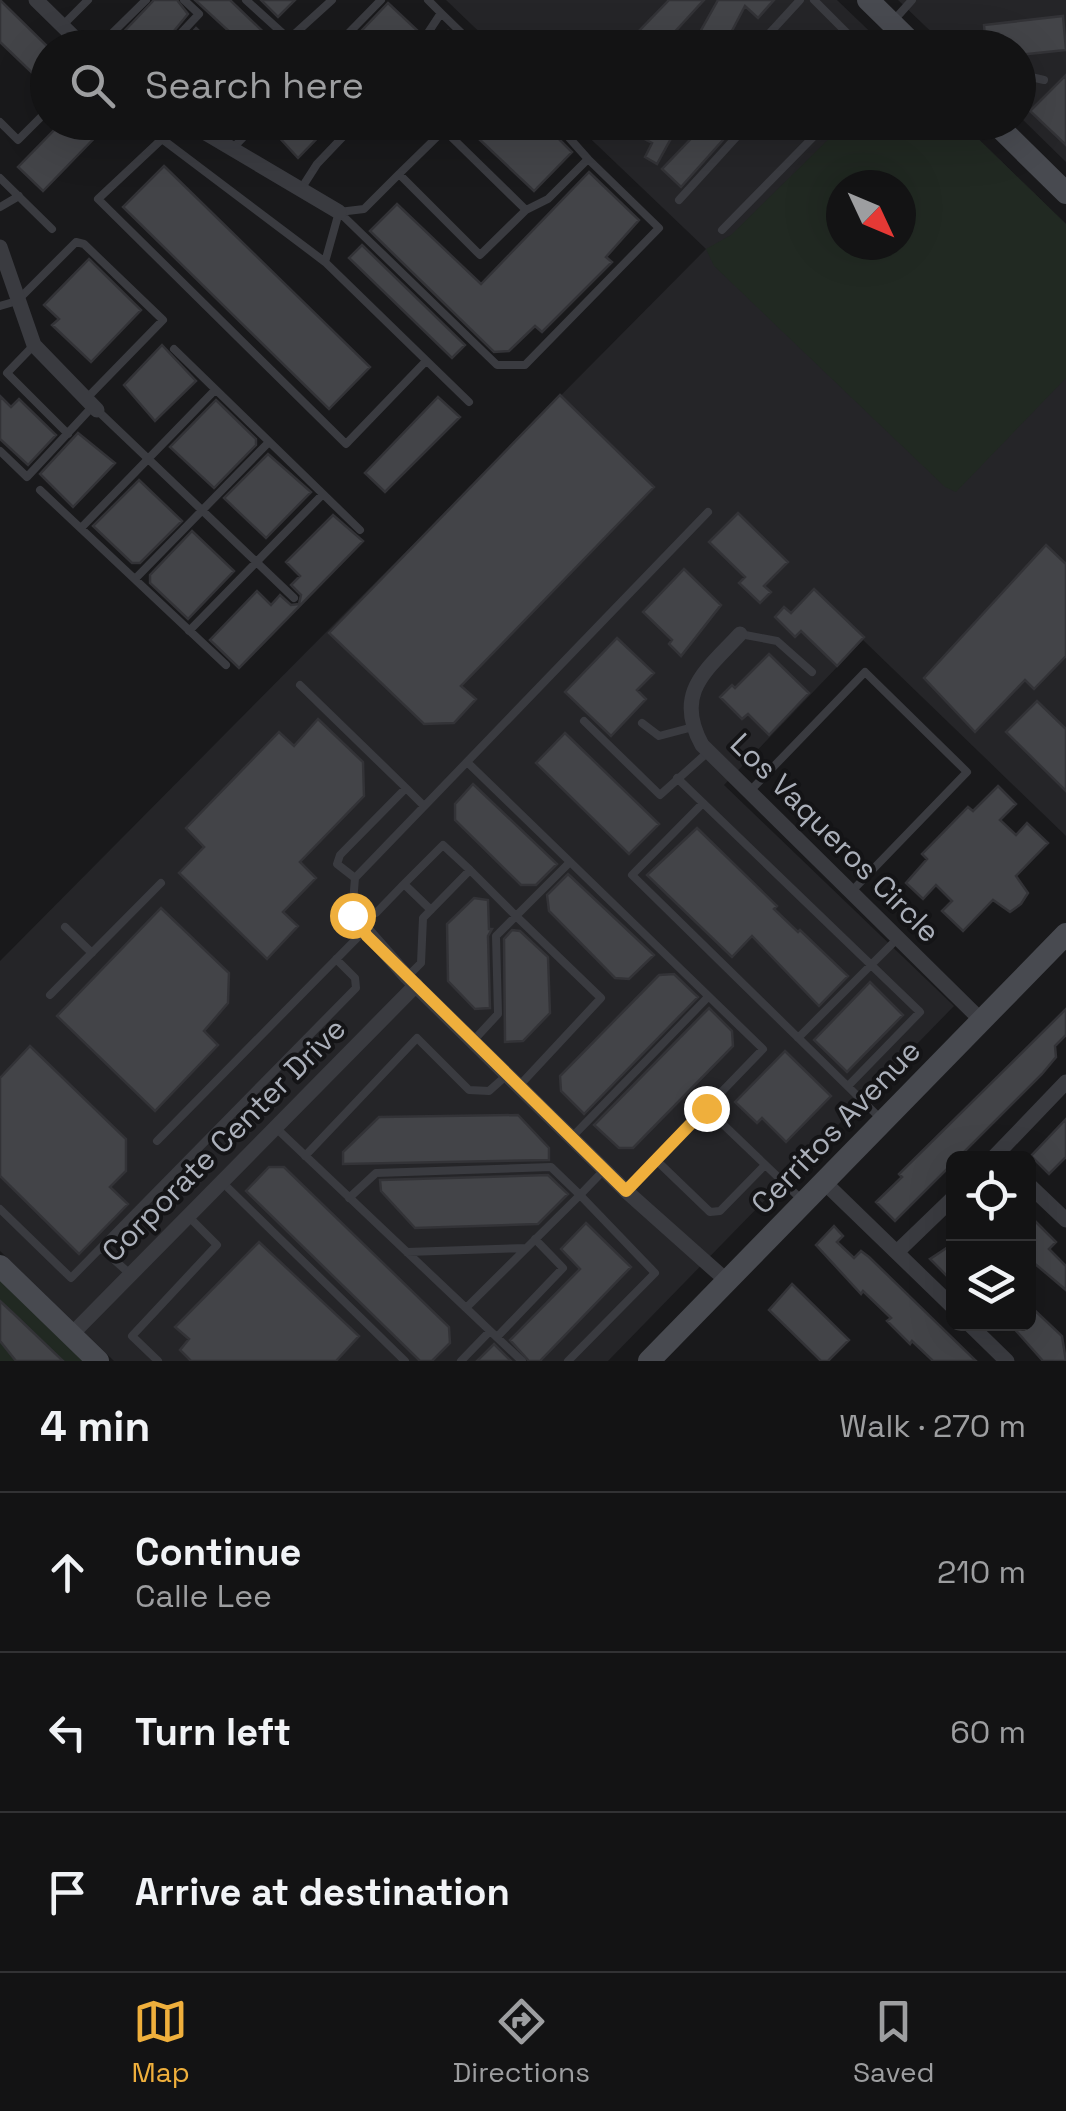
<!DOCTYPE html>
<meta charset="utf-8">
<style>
:root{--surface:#131314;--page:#202022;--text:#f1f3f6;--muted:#9d9ea0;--line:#323234;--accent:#efaf3c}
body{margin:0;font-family:"Space Grotesk",sans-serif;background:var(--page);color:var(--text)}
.controls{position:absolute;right:30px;bottom:30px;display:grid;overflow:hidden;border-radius:15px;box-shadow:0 10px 40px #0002}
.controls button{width:90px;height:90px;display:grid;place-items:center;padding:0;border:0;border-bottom:2px solid var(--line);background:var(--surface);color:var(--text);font:50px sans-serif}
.compass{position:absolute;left:826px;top:170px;width:90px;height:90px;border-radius:50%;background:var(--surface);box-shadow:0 10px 40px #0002;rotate:134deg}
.stop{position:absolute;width:30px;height:30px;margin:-22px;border:8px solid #efaf3c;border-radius:50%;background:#fff}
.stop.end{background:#efaf3c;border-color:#fff;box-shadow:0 2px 10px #0008}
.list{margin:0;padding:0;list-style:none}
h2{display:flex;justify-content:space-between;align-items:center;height:130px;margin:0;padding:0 40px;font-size:42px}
h2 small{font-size:32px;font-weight:400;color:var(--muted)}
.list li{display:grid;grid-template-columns:65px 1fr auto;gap:30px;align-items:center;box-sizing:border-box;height:160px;padding:0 40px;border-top:2px solid var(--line)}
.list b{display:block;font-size:38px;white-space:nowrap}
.list p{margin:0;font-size:32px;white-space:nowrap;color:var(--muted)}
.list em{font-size:32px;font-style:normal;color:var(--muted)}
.icon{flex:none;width:55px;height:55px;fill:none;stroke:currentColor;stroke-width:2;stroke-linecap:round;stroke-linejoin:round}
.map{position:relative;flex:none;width:1066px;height:1361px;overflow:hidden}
.search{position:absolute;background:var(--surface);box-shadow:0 10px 40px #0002;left:30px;right:30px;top:30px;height:110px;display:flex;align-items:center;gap:25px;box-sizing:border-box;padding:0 35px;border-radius:55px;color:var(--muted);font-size:38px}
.sheet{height:610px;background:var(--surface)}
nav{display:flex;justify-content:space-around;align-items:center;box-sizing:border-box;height:140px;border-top:2px solid var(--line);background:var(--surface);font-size:28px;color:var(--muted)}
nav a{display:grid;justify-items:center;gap:5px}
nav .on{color:var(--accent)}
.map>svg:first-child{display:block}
.built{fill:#252528;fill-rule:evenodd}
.green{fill:#212922;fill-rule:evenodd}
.building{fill:#434448;stroke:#333337;stroke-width:2.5}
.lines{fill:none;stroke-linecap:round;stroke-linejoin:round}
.lane{stroke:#3a3b40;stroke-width:8}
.street{stroke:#3a3b40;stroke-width:15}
.secondary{stroke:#484a50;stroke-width:22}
.route{stroke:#efaf3c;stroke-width:12}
.labels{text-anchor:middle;stroke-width:8;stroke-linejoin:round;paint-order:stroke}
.street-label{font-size:30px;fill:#abb0ba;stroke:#141416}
</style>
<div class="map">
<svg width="1066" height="1361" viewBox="0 0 1066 1361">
<rect width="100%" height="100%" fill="#19191b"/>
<path class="built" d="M446 0H837L886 47H495Z
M898 0H1066V162L1019 116 1018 48 947 47Z
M574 123H962L1066 224V836L863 640 724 785 954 1006 608 1361H114L0 1251V961L706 249ZM841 185H901V245H841Z"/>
<path class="green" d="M845 123H962L1066 224V378L956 492 945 487 714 266 706 249 731 235ZM841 185H901V245H841Z
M0 1279 83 1361H0Z"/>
<path class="building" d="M0 0 48 47V88L0 42Z
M154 0H177L188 14 160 48H118L113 43Z
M195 0H230L280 48H247Z
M261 0H295L278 17Z
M669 0H704L660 48H654L638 32Z
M718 0H774L758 18 745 6 723 48H691Z
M388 3 419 32 411 48H345Z
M1063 16 1066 50 1018 55V48H986L984 25Z
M196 28 216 48H178Z
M448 31 465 48H427L433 45Z
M1066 75V145L1030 111Z
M62 122H110L43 191 18 167Z
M265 122H333L298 158Z
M461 122H542L572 152 534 191Z
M633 122H680L657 164 645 157 652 143 628 130Z
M707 122H739L681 187 662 169Z
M164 166 370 367 329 409 123 207Z
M589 172 639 220 606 257 612 262 542 332 535 326 509 351 494 352 370 231 397 204 481 284Z
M362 245 465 345 452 358 349 258Z
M89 259 141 310 91 362 52 325 59 319 44 305Z
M162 345 196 381 155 421 124 385Z
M560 395 654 487 461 686 476 699 454 723 424 724 329 633Z
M0 396 11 407 19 399 56 435 28 465 0 439Z
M438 397 460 417 385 492 365 473Z
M216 400 256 439V445L214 488 170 447Z
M78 433 115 463 73 507 40 474Z
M268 454 311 492 266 538 224 498Z
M139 480 182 521 140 563H132L93 526Z
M738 513 788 562 764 586 771 592 760 603 739 583 745 577 709 542Z
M333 515 363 541 239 668 210 640 257 591 271 605 280 595 291 605 299 604 301 595 291 585 300 576 286 562Z
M192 531 234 571 188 619 150 583V575Z
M1046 545 1066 564V656L1034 689 1025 680 975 732 924 678Z
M684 569 721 605 681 656 669 644 672 640 643 612Z
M814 589 864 637 837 666 801 631 795 637 775 617 784 607 791 613Z
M617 638 654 673 637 690 646 699 611 736 565 692Z
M769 654 809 693 769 735 748 714 742 719 720 697 732 685 735 688Z
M1037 701 1066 729V791L1006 732Z
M318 719 363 762 364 796 300 862 316 878 283 912 298 926 267 959 179 873 204 847 186 828 279 732 294 746Z
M565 733 659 824 629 854 536 763Z
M473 784 557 864 536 885H521L455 820V804Z
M998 786 1016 804 1000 820 1016 835 1027 823 1048 843 1016 876 1028 893 1021 904 1010 912 993 900 963 931 942 911 952 901 936 885 923 899 906 883 927 859 922 854 968 807 973 811Z
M697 828 777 906 774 909 798 932 800 930 848 976 819 1006 752 936 732 957 647 875Z
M568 874 654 955 629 979 615 978 549 911 547 895Z
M474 898 488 900 489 929H492L488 936 490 1008 475 1009 448 981 447 924Z
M161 908 229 973 228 1003 204 1031 218 1045 155 1111 57 1016Z
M512 930 520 931 548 957 550 1013 523 1041 505 1042 504 939Z
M674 974 698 997 584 1114 561 1091 560 1076 659 975Z
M870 982 903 1015 847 1072 814 1040Z
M709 1008 732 1031 733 1046 633 1148H619L594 1125Z
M1066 1009V1035L1055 1046 1056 1057 1042 1074 895 1221 876 1202 902 1177 899 1174Z
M30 1046 126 1139V1171L110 1187 128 1204 79 1254 0 1176V1078Z
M785 1051 831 1096 786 1142 762 1118 757 1123 735 1102Z
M518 1115 549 1148V1160L343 1164V1152L379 1117Z
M1066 1119V1157L1049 1174 1031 1156Z
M269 1167H284L449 1327 450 1343 432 1361H420L246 1191Z
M548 1175 568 1194 538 1224 415 1228 381 1191 380 1180Z
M1035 1221 1056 1242 1049 1249 1066 1266V1290L1028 1258V1227Z
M586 1223 631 1267 540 1361H529L510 1340 580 1269 561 1249Z
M834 1226 843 1236 837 1242 854 1258 861 1251 869 1257 976 1361H933L912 1341 910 1344 887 1321 891 1318 863 1291 861 1294 816 1245Z
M259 1242 359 1336 336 1361H191L180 1350 189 1339 175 1327Z
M954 1243V1272L948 1277 930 1259Z
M792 1284 849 1340 828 1361H821L769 1310Z
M0 1301 14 1314 63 1361H16L0 1341Z
M1028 1304 1062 1336 1066 1361H1043L1010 1324H1028Z
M494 1344 511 1361H477Z"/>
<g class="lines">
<path class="lane" d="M246 0 289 39 332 0
M814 0 862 48
M441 13 477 48
M895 19 912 0
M63 25 88 0
M97 48 146 0
M167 48 199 14 184 0
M334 48 381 0
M418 48 441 13 428 0
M756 48 800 0
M1018 74 1044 80
M0 122 18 140 48 110
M555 122 588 159
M801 122 815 135
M233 148 258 122
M399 174 444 130
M0 178 52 229
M301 189 317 164 357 122
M679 200 750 122
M0 207 19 196
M339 212 497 365H525L659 228 588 159 548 199 526 210
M339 212 364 209 399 174 480 255 526 210 436 122
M339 212 325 262 469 402
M722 230 828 122
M325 262 162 139 98 199 346 444 426 361
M0 306 17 301 76 242 84 244 163 320 86 399
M34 345 7 373 68 434
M174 349 360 530
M98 411 294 598
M0 451 27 477 93 406
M40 490 226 665
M81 528 215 390
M135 579 268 443
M189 631 323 494
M740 634 777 641 812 672
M300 685 406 788
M584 721 660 795 708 752
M642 723 659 736 693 727
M467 762 763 1049 706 1108
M677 778 703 803
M750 791 865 672 967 772 850 893
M355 878 337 864 340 855 406 788 424 806
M404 884 376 913 352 915 355 878 708 512
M431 910 404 884 443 845 470 870
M65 927 92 953
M407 977 421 963 423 918 470 870 516 916 570 862
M50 995 161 883
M798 1038 897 939
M473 1041 498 1014 496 936 516 916 601 998 519 1086
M848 1086 920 1012 703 803 632 875 880 1118
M275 1127 466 1308 580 1195 655 1273 568 1361
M572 1137 708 997
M157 1141 364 931
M305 1156 417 1038 469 1090 489 1091 507 1075
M656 1160 710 1212 720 1211 765 1165
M221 1181 405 1361
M626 1191 706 1108 802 1200
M349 1198 376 1173 551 1167 580 1195 604 1170
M0 1209 71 1278 356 988 355 978 336 959
M101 1248 130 1274
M407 1252 526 1248
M466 1308 522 1361
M497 1337 563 1268 535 1239
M158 1361 132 1336 217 1245 189 1217
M461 1361 490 1331"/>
<path class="street" d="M36 0 85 48
M187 122 339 212
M0 247 34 345 97 410
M740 634C707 670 673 692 702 745L981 1020
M352 915 407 977 626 1191 727 1281
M993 1158 1066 1082
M825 1183 954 1308
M1028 1184 1066 1220
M897 1252 954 1197
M969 1324 1007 1361
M71 1335 416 985"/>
<path class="secondary" d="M868 0 917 48
M994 122 1066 193
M0 1266 98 1361
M649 1361 1066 934"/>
</g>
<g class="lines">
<path class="route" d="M352 915 367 936 626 1191 706 1108"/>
</g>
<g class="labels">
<g class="street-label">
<text transform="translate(835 838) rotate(45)" y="10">Los Vaqueros Circle</text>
<text transform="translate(836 1127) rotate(-46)" y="10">Cerritos Avenue</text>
<text transform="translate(224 1140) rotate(-45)" y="10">Corporate Center Drive</text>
</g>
</g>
</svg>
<div class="controls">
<button><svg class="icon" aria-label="locate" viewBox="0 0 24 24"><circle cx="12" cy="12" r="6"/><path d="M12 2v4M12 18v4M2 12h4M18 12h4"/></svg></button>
<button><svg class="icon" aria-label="layers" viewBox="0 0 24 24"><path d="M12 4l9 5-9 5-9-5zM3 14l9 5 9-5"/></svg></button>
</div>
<svg class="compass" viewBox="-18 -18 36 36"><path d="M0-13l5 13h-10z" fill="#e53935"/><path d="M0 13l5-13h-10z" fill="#9d9ea0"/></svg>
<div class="stop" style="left:352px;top:915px"></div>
<div class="stop end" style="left:706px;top:1108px"></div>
<div class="search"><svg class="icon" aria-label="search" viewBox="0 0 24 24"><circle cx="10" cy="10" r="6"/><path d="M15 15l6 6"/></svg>Search here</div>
</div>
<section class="sheet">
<h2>4 min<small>Walk · 270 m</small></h2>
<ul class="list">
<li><svg class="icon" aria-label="ahead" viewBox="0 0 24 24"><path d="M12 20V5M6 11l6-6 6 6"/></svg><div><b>Continue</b><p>Calle Lee</p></div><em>210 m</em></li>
<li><svg class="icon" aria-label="left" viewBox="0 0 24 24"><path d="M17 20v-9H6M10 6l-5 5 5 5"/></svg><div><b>Turn left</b></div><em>60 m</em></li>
<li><svg class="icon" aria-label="arrive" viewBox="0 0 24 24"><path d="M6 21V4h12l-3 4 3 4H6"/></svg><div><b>Arrive at destination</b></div></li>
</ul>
</section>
<nav>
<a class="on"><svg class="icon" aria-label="map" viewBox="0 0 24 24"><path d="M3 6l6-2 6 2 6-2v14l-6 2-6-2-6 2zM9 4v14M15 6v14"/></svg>Map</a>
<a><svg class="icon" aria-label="directions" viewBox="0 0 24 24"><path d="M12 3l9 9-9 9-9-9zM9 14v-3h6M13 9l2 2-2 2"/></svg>Directions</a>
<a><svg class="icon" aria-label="saved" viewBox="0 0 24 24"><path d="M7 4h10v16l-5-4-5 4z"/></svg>Saved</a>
</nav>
